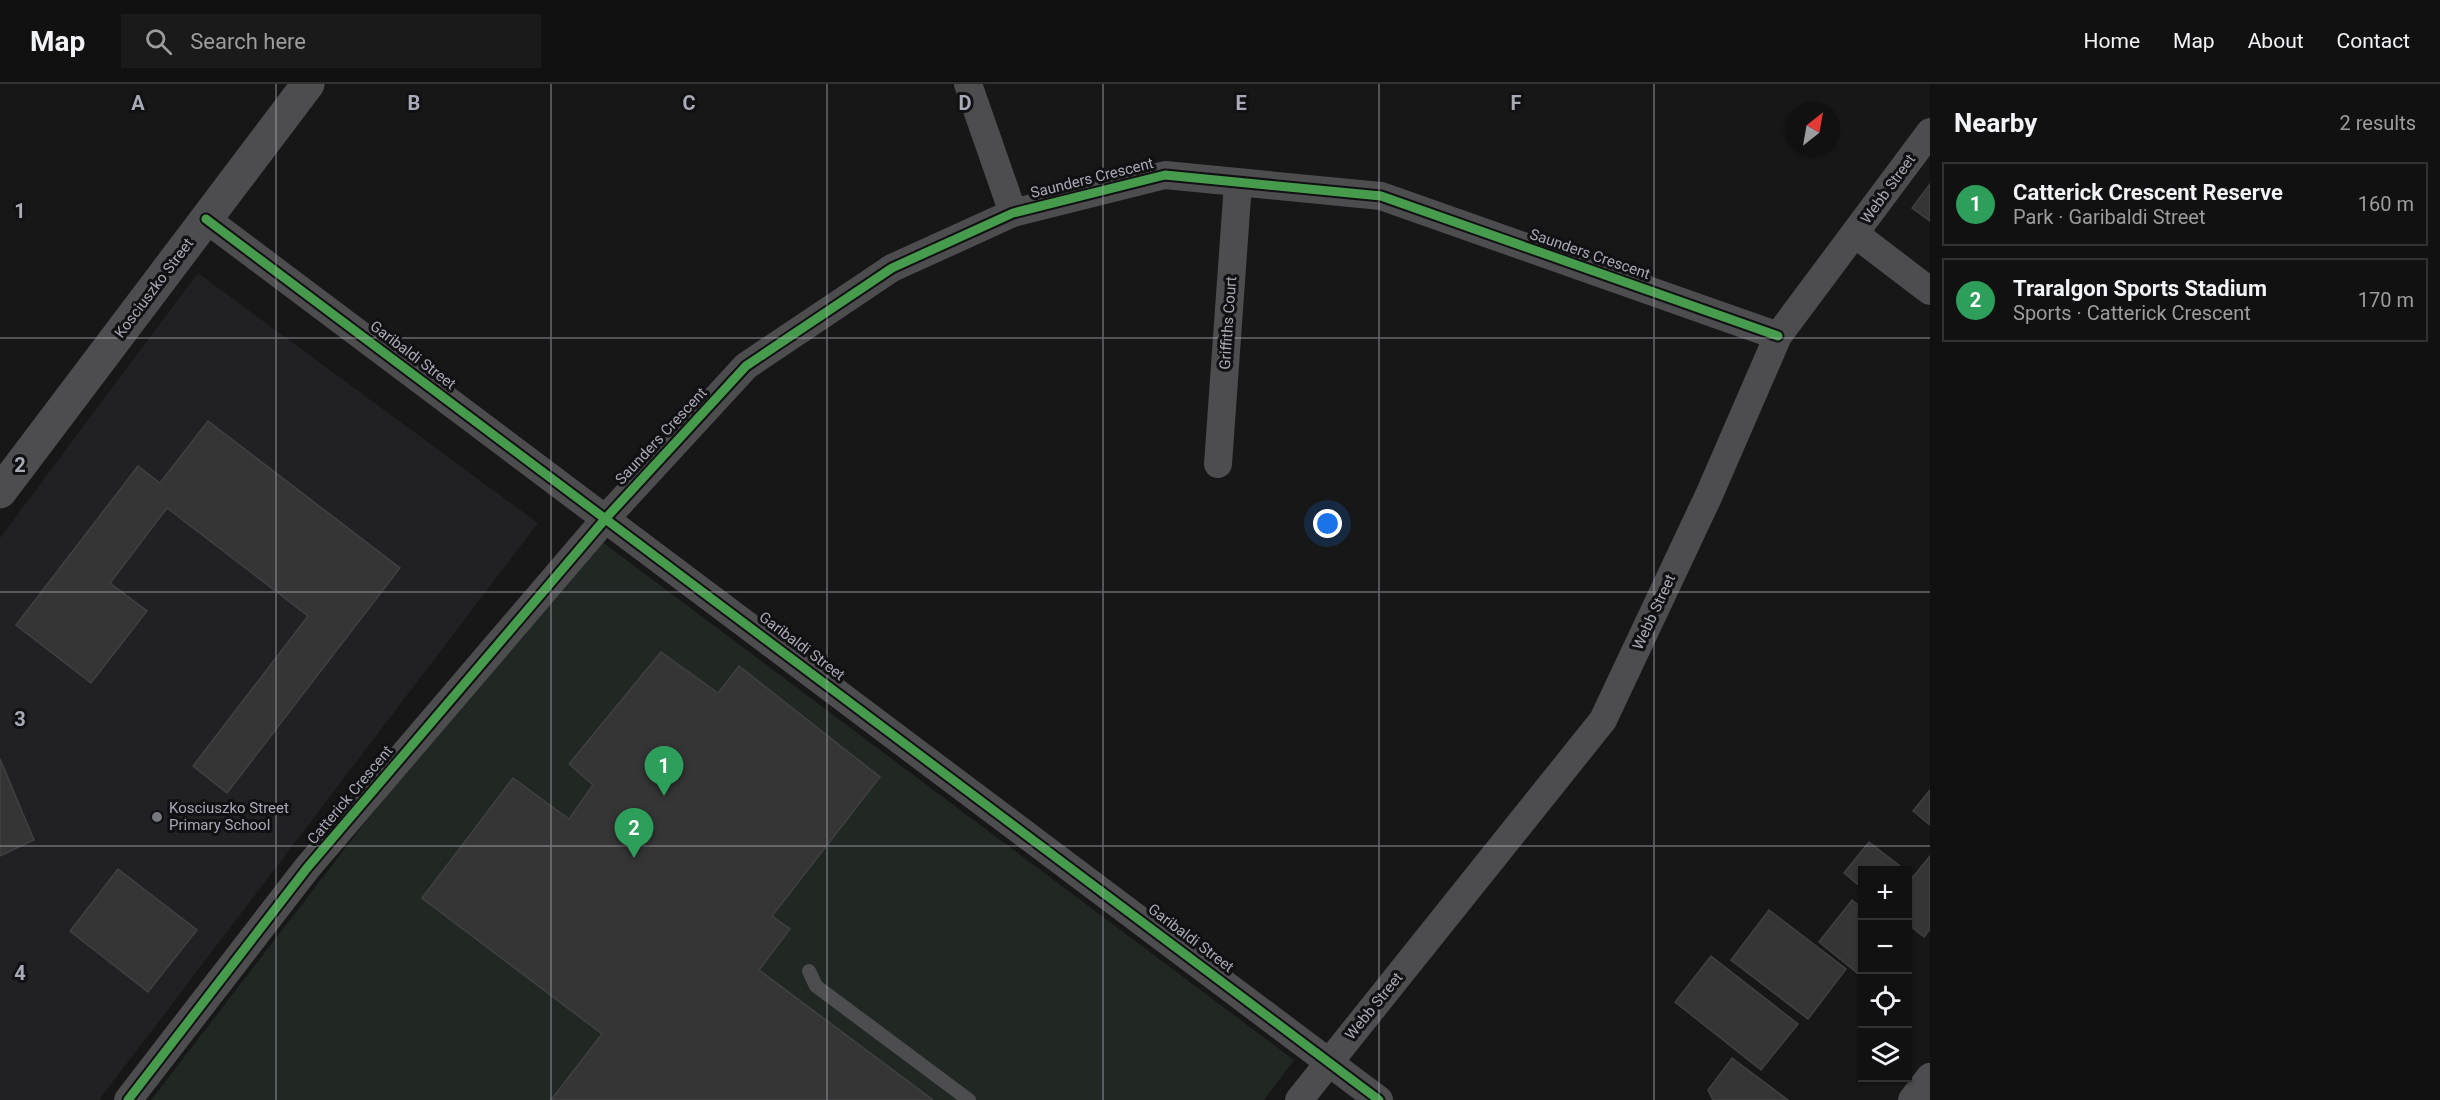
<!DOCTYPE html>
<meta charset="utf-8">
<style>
:root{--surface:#111;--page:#1a1a1a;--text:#f1f3f6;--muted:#9c9d9f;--line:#303131;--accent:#76777f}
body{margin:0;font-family:Roboto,sans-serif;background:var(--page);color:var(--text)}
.controls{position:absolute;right:18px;bottom:18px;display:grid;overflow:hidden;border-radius:0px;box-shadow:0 2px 4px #0004}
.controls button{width:54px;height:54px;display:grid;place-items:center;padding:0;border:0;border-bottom:2px solid var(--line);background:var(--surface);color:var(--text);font:30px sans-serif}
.compass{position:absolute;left:1786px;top:18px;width:54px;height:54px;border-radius:50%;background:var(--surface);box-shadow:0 2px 4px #0004;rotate:31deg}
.you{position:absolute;left:1328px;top:440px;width:21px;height:21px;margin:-15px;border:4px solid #fff;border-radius:50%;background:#1a73e8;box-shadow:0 0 0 9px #1a73e833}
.badge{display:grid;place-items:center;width:39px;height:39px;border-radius:50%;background:var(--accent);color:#fff;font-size:20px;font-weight:700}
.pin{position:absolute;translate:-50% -50px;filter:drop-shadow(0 2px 3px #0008)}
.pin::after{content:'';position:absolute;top:32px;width:21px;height:18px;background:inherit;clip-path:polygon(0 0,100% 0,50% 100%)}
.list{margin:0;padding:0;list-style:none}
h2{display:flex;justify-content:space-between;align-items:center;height:78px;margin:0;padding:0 24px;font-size:26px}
h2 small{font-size:20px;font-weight:400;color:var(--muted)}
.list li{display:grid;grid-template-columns:39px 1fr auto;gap:18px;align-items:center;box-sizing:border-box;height:84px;margin:0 12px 12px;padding:0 12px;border:2px solid var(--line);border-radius:0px}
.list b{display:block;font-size:22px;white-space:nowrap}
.list p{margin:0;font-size:20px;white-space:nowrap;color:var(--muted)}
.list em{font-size:20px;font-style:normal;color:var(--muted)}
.icon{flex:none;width:33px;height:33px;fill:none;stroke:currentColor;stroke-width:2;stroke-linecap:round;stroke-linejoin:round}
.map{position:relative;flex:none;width:1930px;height:1016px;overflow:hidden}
header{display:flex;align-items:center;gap:36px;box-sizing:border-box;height:84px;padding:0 30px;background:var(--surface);border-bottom:2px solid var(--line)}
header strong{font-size:28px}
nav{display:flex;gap:33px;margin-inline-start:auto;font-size:21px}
.search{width:420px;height:54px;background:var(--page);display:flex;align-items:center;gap:15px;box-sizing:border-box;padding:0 21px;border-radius:0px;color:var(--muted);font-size:22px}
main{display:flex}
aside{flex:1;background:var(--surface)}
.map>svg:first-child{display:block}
.built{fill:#212123}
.green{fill:#212722}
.building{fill:#353536;stroke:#404043;stroke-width:1.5}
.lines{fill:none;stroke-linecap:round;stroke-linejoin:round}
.service{stroke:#4d4d50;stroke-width:14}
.minor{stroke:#4d4d50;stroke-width:28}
.tertiary{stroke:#4d4d50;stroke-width:33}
.cycleway-casing{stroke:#111113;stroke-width:13}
.cycleway{stroke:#469c4c;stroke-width:9}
.grid{fill:none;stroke:#a9aab7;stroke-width:1.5;stroke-opacity:0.55}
.poi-dot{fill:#76777f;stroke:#111113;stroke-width:2}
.labels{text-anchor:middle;stroke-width:6;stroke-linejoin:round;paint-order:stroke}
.street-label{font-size:15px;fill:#a9aab7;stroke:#111113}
.poi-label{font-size:15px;fill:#a9aab7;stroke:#111113;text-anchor:start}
.grid-label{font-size:20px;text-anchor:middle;font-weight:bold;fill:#a9aab7;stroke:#111113;stroke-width:6;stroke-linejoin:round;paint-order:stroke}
</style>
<header>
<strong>Map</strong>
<div class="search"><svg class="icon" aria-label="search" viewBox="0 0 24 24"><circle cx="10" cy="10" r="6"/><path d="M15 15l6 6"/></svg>Search here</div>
<nav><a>Home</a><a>Map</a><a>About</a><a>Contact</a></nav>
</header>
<main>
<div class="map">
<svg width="1930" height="1016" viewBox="0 0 1930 1016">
<rect width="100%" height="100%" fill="#171717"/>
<path class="built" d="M198 189 538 439 99 1016H0V454Z"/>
<path class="green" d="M589 448 1294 976 1264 1016H151Z"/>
<path class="building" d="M1930 100V137L1912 124Z
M208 337 400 484 227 709 193 682 308 532 167 424 110 499 147 527 91 599 16 541 138 382 160 399Z
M661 568 718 609 739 582 880 693 772 832 790 845 759 886 933 1016H551L602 950 422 814 513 694 569 735 593 701 569 680Z
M0 675 34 756 0 772Z
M1930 706V741L1913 727Z
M1869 758 1905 786H1862V804L1844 789Z
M1930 772V845L1924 853 1908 840V789L1913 793Z
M118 785 197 846 148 908 70 847Z
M1852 816 1862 824V893L1819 858Z
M1769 826 1846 885 1808 935 1731 876Z
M1711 872 1798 940 1761 986 1675 918Z
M1732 974 1788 1016H1713L1708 1006Z"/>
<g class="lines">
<path class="service" d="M809 887 816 902 969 1016"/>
<path class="minor" d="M968 0 1013 129
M206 135 1379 1016
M1855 150 1930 207
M1218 380 1238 99
M128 1016 307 784 606 434 746 282 892 184 1013 129 1165 91 1381 112 1778 252
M1299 1016 1603 636 1709 411 1778 252 1930 48
M1912 1016 1930 993"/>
<path class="tertiary" d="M0 408 308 0"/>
<g class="cycleway-casing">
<path id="cycleway" d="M206 135 1379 1016
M128 1016 307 784 606 434 746 282 892 184 1013 129 1165 91 1381 112 1778 252"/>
</g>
<use href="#cycleway" class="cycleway"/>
</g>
<path class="grid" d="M276 0V1016M551 0V1016M827 0V1016M1103 0V1016M1379 0V1016M1654 0V1016M0 254H1930M0 508H1930M0 762H1930"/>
<circle class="poi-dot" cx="157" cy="733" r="6"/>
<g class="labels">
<g class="street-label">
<text transform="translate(1092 94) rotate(-14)" y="5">Saunders Crescent</text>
<text transform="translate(1888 105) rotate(-54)" y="5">Webb Street</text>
<text transform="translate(1590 170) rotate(19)" y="5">Saunders Crescent</text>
<text transform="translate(154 204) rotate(-53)" y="5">Kosciuszko Street</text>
<text transform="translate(1228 239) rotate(-86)" y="5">Griffiths Court</text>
<text transform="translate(413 271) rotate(37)" y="5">Garibaldi Street</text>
<text transform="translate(661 352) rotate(-47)" y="5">Saunders Crescent</text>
<text transform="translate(1654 528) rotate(-65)" y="5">Webb Street</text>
<text transform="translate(802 562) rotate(37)" y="5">Garibaldi Street</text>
<text transform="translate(350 711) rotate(-50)" y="5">Catterick Crescent</text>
<text transform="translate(1191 854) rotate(37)" y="5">Garibaldi Street</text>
<text transform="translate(1374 922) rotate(-51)" y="5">Webb Street</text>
</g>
<g class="poi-label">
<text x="169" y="729">Kosciuszko Street<tspan x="169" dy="17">Primary School</tspan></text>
</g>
</g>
<g class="grid-label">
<text x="138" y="26">A</text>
<text x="414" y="26">B</text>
<text x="689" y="26">C</text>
<text x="965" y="26">D</text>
<text x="1241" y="26">E</text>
<text x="1516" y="26">F</text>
<text x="20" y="134">1</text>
<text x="20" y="388">2</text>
<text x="20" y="642">3</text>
<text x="20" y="896">4</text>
</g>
</svg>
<div class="controls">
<button>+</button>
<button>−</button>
<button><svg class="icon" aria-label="locate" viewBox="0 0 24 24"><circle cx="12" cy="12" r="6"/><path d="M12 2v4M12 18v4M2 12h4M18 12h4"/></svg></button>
<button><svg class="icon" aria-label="layers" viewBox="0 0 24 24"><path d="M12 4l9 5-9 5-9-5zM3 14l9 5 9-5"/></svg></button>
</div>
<svg class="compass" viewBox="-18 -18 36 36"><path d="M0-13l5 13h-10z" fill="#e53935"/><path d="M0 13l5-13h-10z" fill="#9c9d9f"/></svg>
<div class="you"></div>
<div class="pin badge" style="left:664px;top:712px;background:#2e9e5b">1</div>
<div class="pin badge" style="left:634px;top:774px;background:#2e9e5b">2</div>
</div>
<aside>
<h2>Nearby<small>2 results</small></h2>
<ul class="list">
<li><span class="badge" style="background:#2e9e5b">1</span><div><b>Catterick Crescent Reserve</b><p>Park · Garibaldi Street</p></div><em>160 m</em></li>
<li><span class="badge" style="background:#2e9e5b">2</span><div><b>Traralgon Sports Stadium</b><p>Sports · Catterick Crescent</p></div><em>170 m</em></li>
</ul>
</aside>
</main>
